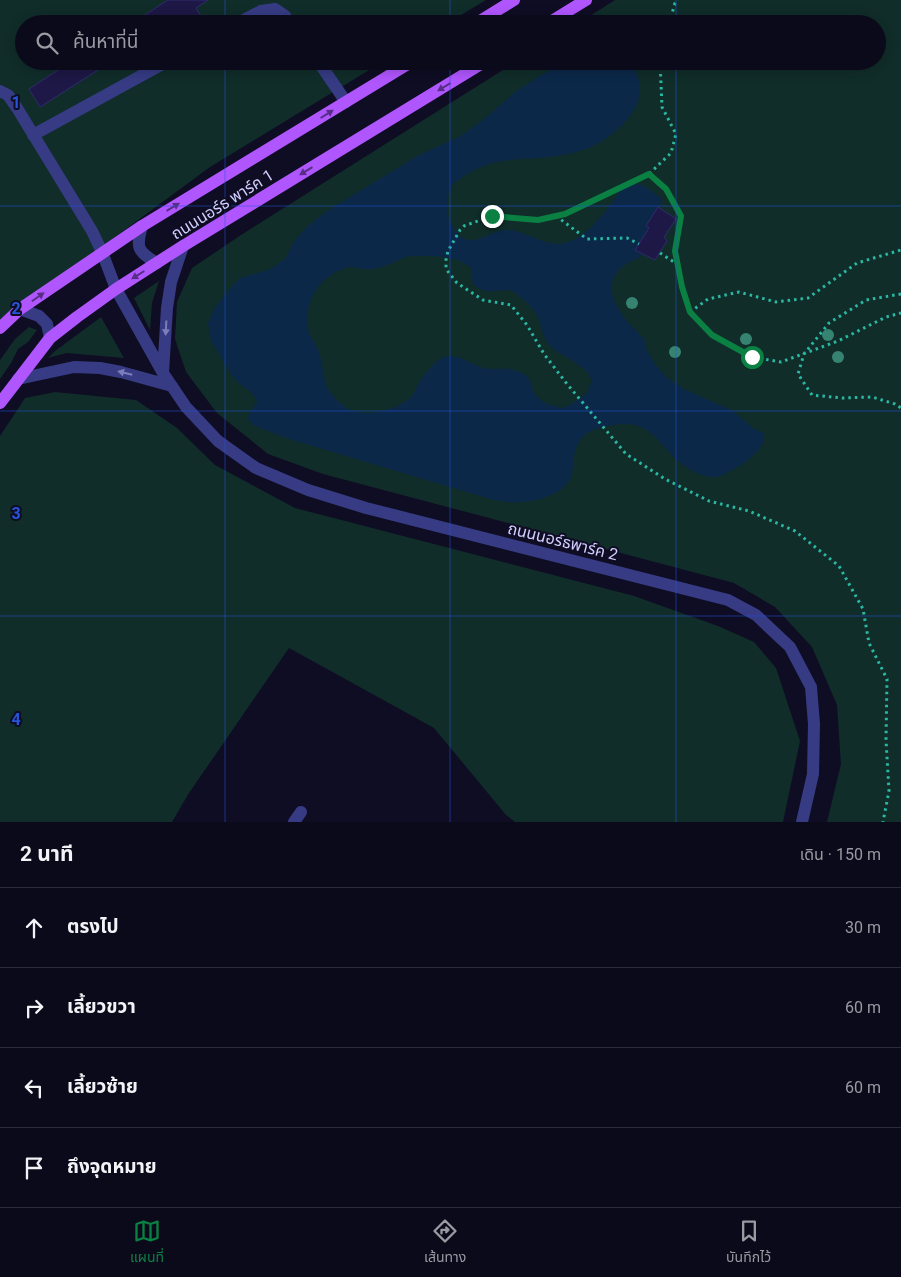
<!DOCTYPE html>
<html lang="th">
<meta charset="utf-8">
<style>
:root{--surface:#0b0a1a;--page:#141323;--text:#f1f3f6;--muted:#9a9aa2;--line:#2b2b39;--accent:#0b8043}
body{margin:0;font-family:Roboto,"Noto Sans Thai",sans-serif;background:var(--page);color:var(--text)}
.stop{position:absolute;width:15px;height:15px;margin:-11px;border:4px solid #0b8043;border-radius:50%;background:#fff}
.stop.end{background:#0b8043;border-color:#fff;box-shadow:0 1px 5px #0008}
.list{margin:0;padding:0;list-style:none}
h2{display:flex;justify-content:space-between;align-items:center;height:65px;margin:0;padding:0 20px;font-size:21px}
h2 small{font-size:16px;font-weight:400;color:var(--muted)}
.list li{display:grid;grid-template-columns:32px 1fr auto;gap:15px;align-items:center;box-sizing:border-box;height:80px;padding:0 20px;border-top:1px solid var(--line)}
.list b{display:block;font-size:19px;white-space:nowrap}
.list em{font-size:16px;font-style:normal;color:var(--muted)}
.icon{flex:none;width:28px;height:28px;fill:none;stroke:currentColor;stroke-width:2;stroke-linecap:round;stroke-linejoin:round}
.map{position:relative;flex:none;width:901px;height:822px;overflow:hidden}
.search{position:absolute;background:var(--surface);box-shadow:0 2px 12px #0003;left:15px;right:15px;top:15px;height:55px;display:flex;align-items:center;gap:12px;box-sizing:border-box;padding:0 18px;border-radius:28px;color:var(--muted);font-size:19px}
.sheet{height:385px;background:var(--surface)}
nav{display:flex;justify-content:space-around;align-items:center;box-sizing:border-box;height:70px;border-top:1px solid var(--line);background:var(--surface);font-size:14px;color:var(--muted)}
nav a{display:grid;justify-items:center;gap:2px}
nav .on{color:var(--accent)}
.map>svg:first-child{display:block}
.green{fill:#102d2a}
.water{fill:#0b2849;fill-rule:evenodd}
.building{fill:#1d1845;stroke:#312a72}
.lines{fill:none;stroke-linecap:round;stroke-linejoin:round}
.path{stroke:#2ab8a3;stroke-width:3;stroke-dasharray:2.5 4;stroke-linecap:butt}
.minor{stroke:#363b84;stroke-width:12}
.major{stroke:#b056ff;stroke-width:12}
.tree{fill:#378372}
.oneway{fill:#572e86}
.oneway2{fill:#7b7ebb}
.route{stroke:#0b8043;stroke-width:6}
.grid{fill:none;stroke:#2654da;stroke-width:1;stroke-opacity:0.55}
.labels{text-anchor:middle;stroke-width:4;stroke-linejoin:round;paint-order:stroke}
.street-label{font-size:16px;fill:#d0cfff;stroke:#0f0d23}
.grid-label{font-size:16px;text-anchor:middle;font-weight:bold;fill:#2654da;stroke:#0f0d23;stroke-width:4;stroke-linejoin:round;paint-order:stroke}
</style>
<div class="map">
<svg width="901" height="822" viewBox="0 0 901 822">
<rect width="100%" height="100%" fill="#0f0d23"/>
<path class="green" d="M0 0H486L446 24H24V61H384L210 167 0 322Z
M615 0H901V822H827L841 764 837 705 812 647 775 607 734 583 323 474 268 454 217 413 186 372 175 339 177 302 192 268 241 235 517 61H877V24H577Z
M159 281 152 303 150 330 134 298Z
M101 317 124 358 67 353 48 358 55 351Z
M29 327 37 330 28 342 18 349 11 363 0 379V360L15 339Z
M55 392 136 400 177 428 215 465 295 508 634 596 718 626 754 642 776 668 800 741 783 822H515L506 815 434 728 289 648 189 793 172 822H0V436L25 398Z"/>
<path class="water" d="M568 61H630C639 73 643 90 637 104 629 122 609 139 591 147 579 152 563 155 550 157 537 159 523 158 509 160 490 162 475 168 460 179 458 180 455 181 454 183 448 190 447 200 447 208 447 218 454 232 462 238 477 246 493 229 506 230 526 230 546 248 564 243 584 239 599 219 612 203 616 198 619 191 624 188 626 186 632 184 635 184 645 184 652 192 661 198V204L658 207 646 226 649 228 636 250 643 254 639 258 629 262 620 268 613 278 611 290 616 305 625 319 644 339 647 350 655 364 666 377 684 389 731 410 753 428 763 433C765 446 758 450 750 458 744 464 725 475 717 477 701 479 681 465 671 454 658 441 650 426 629 424 620 423 593 428 586 434 580 438 576 446 575 453 572 461 574 471 570 479 561 497 527 504 509 502 504 502 499 500 494 500L289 439 253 425 248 419 249 414 257 401 255 397 249 390 243 387 233 377 211 341 208 323 214 309 232 286 240 278 271 269 285 259 295 240 309 225 327 211 419 155 461 136 483 120 515 92 543 74ZM425 256C442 257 457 256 471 268L473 284C479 289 485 292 494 291 500 291 507 289 512 291 520 295 533 308 537 315 542 326 542 338 551 347 560 355 591 368 591 380 591 396 575 401 564 408 552 406 537 402 533 390 530 383 531 378 524 374 509 365 497 371 483 368 472 365 463 356 451 356 438 355 427 372 420 381 417 385 416 391 413 395 401 409 367 418 350 410 341 405 334 397 328 389 322 377 323 358 316 345 314 341 310 337 309 332 305 319 308 303 315 292 322 279 337 269 351 267 355 267 359 269 362 269 368 270 376 269 381 267 390 265 397 260 406 257 411 255 419 256 425 256Z"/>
<path class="building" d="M168 0H208L196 8 202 18 193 24H131Z
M72 61H112L40 107 29 89Z
M658 207 676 219 664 237 667 241 655 260 635 250 649 228 646 226Z"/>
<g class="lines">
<path class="path" d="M669 24 675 3 678 0
M660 61 662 107 676 134 671 153 649 174 666 189 681 216 675 251 682 287 690 312 711 335 752 357 781 362 838 341 886 317 901 313
M649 174 565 214 538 220 492 216 464 226 460 230 448 251 446 260V269L457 283 483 300 511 305 527 325 544 354 567 384 626 454 665 479 709 501 749 511 795 531 839 566 863 609 869 643 887 679 886 740 889 791 883 822
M556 216 587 239 627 238 639 244
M660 253 677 264
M901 294 866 300 829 323 804 354 798 374 812 395 842 398 872 397 895 404 901 408
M690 312 708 299 739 292 776 302 808 298 857 263 901 250"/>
<path class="minor" d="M236 24 261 11 275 9 285 16 291 24
M318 61 346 102
M0 91 8 95 17 108 92 231 102 252 116 289 163 373 186 407 218 441 256 468 308 490 366 508 728 600 756 615 790 647 811 687 814 724 813 774 802 822
M33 135 168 61
M142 226C136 247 137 252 157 263
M20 309 39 316 47 324 50 338
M163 373 167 308 171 282 183 246
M18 379 74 367 100 368 121 372 172 386
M294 822 301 812"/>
<path class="major" d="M475 24 514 0
M547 24 586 0
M0 328 20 309 142 226 413 61
M0 403 50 338 77 317 116 289 183 246 486 61"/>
</g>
<g class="tree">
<circle cx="632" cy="303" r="6"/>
<circle cx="828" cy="335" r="6"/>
<circle cx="746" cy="339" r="6"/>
<circle cx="675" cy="352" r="6"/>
<circle cx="838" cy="357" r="6"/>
</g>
<defs><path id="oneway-solid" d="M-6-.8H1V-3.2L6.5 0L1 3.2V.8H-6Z" transform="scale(1.25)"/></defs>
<g class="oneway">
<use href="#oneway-solid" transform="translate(444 87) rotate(149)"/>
<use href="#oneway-solid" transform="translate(327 114) rotate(-32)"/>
<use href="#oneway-solid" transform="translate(306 171) rotate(149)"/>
<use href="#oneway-solid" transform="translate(173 207) rotate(-31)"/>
<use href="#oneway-solid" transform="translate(138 275) rotate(148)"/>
<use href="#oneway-solid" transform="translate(38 297) rotate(-35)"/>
</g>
<g class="oneway2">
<use href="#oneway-solid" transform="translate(166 328) rotate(93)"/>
<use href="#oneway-solid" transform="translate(125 373) rotate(-166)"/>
</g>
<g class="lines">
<path class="route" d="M492 216 538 220 565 214 649 174 666 189 681 216 675 251 682 287 690 312 712 335 752 357"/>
</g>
<path class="grid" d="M225 0V24M450 0V24M676 0V24M225 61V822M450 61V822M676 61V822M0 206H901M0 411H901M0 616H901"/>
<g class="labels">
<g class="street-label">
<text transform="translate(222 204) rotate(-32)" y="6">ถนนนอร์ธ พาร์ค 1</text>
<text transform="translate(563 541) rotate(14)" y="6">ถนนนอร์ธพาร์ค 2</text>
</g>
</g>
<g class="grid-label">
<text x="16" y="108">1</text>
<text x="16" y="314">2</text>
<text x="16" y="519">3</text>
<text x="16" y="725">4</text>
</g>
</svg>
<div class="stop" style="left:752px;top:357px"></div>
<div class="stop end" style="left:492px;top:216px"></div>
<div class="search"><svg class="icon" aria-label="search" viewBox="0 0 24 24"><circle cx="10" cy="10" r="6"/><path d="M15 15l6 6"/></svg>ค้นหาที่นี่</div>
</div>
<section class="sheet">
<h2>2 นาที<small>เดิน · 150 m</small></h2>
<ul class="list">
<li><svg class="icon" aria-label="ahead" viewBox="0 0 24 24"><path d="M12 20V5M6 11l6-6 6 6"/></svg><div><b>ตรงไป</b></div><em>30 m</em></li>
<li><svg class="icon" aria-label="right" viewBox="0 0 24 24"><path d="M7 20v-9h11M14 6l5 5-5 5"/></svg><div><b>เลี้ยวขวา</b></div><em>60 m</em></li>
<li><svg class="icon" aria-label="left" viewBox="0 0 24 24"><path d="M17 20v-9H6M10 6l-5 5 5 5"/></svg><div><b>เลี้ยวซ้าย</b></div><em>60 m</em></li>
<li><svg class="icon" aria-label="arrive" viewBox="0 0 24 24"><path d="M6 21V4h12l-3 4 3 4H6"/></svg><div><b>ถึงจุดหมาย</b></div></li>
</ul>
</section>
<nav>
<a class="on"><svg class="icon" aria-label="map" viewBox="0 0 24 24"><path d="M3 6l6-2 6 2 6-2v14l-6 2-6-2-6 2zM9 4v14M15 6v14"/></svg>แผนที่</a>
<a><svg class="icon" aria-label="directions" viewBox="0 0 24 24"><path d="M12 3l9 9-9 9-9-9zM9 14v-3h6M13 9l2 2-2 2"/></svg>เส้นทาง</a>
<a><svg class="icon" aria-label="saved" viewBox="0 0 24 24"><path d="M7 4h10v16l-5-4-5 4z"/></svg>บันทึกไว้</a>
</nav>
